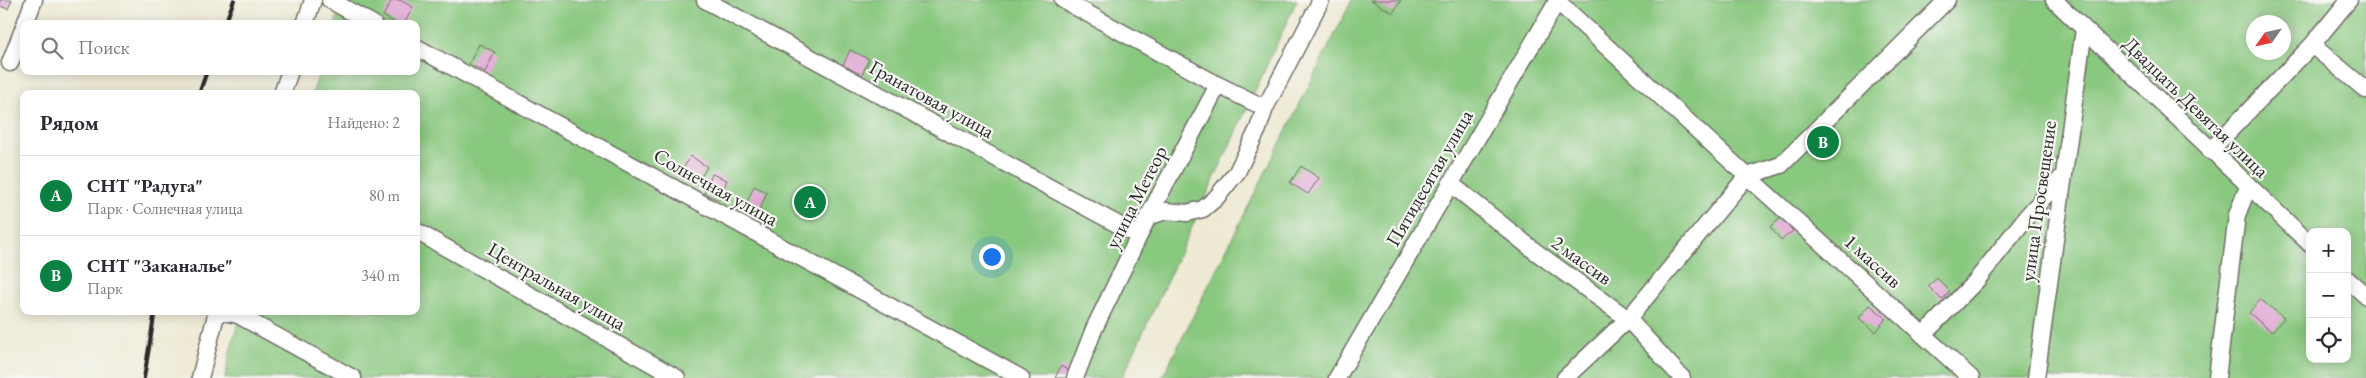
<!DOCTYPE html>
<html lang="ru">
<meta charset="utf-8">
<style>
:root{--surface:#fff;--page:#f7f7f7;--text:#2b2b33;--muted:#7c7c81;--line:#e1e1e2;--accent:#0b8043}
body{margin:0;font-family:"EB Garamond",serif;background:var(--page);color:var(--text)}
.controls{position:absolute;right:15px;bottom:15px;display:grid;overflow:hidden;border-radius:10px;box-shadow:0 2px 12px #0003}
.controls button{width:45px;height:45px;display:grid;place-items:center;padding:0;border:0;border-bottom:1px solid var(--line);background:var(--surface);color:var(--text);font:25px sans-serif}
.compass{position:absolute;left:2246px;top:15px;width:45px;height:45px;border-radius:50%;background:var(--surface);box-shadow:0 2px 12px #0003;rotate:236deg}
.you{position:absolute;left:991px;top:256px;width:18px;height:18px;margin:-12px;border:4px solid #fff;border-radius:50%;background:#1a73e8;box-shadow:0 0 0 8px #1a73e833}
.badge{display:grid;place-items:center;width:32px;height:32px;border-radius:50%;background:var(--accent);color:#fff;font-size:16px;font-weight:700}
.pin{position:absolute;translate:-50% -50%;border:2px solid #fff;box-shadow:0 1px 5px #0006}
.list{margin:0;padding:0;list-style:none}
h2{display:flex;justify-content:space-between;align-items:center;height:65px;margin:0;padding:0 20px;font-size:21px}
h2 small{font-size:16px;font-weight:400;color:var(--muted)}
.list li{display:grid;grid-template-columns:32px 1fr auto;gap:15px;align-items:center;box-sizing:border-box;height:80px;padding:0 20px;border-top:1px solid var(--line)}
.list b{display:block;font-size:19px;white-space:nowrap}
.list p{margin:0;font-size:16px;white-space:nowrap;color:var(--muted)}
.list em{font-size:16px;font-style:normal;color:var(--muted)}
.icon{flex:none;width:28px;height:28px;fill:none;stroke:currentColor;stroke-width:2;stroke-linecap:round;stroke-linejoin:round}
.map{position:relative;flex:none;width:2366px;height:378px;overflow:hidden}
.search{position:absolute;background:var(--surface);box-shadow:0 2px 12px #0003;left:20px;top:20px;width:400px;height:55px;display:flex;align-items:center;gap:12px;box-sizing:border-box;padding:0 18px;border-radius:10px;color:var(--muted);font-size:19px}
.panel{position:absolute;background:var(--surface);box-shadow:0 2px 12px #0003;left:20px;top:90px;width:400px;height:225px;border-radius:10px}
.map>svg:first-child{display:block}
.green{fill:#89c87f;stroke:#5a7a55;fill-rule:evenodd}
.building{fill:#e1a5d3}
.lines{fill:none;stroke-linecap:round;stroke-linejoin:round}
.minor-casing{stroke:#6f6e66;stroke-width:19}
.minor{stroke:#fff;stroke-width:16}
.rail{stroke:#2b2b2b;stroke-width:4}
.labels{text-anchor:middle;stroke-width:4.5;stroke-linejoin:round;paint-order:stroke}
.street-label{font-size:20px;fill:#2b2b2b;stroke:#f6f6f2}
</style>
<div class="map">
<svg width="2366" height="378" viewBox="0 0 2366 378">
<rect width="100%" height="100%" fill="#f6f6f2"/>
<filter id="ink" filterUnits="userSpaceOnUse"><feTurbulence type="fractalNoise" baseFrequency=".02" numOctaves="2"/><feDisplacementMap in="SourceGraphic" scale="10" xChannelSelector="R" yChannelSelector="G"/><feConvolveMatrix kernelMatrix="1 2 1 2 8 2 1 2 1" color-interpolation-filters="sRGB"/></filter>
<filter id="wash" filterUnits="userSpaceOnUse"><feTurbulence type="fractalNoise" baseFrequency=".0096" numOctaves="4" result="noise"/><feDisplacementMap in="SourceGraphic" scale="20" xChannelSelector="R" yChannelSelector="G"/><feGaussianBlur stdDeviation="1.12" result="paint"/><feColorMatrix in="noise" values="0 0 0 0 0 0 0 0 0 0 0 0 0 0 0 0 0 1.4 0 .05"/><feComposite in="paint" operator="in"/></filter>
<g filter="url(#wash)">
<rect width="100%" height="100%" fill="#eeead4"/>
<path class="green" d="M343 0H1297L1122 378H225L231 347 242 311H416V94H312L320 71H416V24H335Z
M1352 0H2366V378H1162ZM2254 22H2284V52H2254ZM2310 232H2347V359H2310Z"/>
<g id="blocks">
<path class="building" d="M0 0H12L8 9 0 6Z
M392 0H400L413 7 404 24H398L383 16Z
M1371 0H1401L1393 13Z
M479 44 495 52 485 72 469 64Z
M850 50 869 59 861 77 842 68Z
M691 156 707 167 696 185 679 175Z
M1301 166 1319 178 1308 194 1290 183Z
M712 174 727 180 719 200 704 193Z
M754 186 767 192 756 218 743 212Z
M1782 217 1793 231 1781 240 1770 227Z
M1937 278 1950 291 1942 300 1928 286Z
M2260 299 2284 318 2272 332 2249 313Z
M1870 305 1886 318 1876 332 1859 318Z
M1061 366 1072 372 1069 378H1055Z"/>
</g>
</g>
<g filter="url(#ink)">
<use href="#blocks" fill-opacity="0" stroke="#6f6e66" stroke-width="1"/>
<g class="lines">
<g class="minor-casing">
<path id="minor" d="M330 0 373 24
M705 0 1139 236
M1063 0 1218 85
M1556 0 1747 176 1971 378
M2054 0 2310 244
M25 24 34 0
M305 24 313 0
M2312 45 2366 90
M416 47 1021 378
M10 63 24 27
M282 94 290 71
M2210 151 2312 45 2349 0
M1451 184 1536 252 1628 319 1682 378
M1148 217 1166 211 1187 213 1203 209 1216 198 1237 172 1258 129 1265 108 1321 0
M416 231 677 378
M2347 279 2366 296
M1923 335 1976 281 2028 215 2063 176
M200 378 217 311 238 315 353 378
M1075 378 1094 329 1148 217 1218 85 1265 108
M1337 378 1558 0
M1565 378 1628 319 1747 176 1781 165 1947 0
M2036 378 2084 29
M2217 378 2237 215 2248 187"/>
</g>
<use href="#minor" class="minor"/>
<path class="rail" d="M225 24 234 0
M199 94 207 71
M144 378 155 311"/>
</g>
</g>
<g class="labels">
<g class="street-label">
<text transform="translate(932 99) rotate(29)" y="7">Гранатовая улица</text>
<text transform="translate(2196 107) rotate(44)" y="7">Двадцать Девятая улица</text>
<text transform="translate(1429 178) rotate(-60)" y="7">Пятидесятая улица</text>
<text transform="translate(716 187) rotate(29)" y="7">Солнечная улица</text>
<text transform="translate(1136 197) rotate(-63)" y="7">улица Метеор</text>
<text transform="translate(2038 201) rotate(-82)" y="7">улица Просвещение</text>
<text transform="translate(1582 260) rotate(36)" y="7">2 массив</text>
<text transform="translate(1873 261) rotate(42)" y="7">1 массив</text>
<text transform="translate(557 286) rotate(30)" y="7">Центральная улица</text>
</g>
</g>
</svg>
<div class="controls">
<button>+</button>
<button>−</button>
<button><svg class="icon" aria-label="locate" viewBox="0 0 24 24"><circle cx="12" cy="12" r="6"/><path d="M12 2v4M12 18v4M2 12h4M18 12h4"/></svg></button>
</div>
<svg class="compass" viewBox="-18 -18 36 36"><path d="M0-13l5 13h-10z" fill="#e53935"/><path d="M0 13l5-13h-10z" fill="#7c7c81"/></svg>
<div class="you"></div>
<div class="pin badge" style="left:810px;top:202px">A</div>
<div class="pin badge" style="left:1823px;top:142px">B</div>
<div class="search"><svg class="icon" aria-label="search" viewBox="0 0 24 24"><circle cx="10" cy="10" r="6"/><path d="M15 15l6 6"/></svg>Поиск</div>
<section class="panel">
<h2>Рядом<small>Найдено: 2</small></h2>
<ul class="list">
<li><span class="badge">A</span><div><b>СНТ &quot;Радуга&quot;</b><p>Парк · Солнечная улица</p></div><em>80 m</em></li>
<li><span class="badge">B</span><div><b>СНТ &quot;Заканалье&quot;</b><p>Парк</p></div><em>340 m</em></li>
</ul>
</section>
</div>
